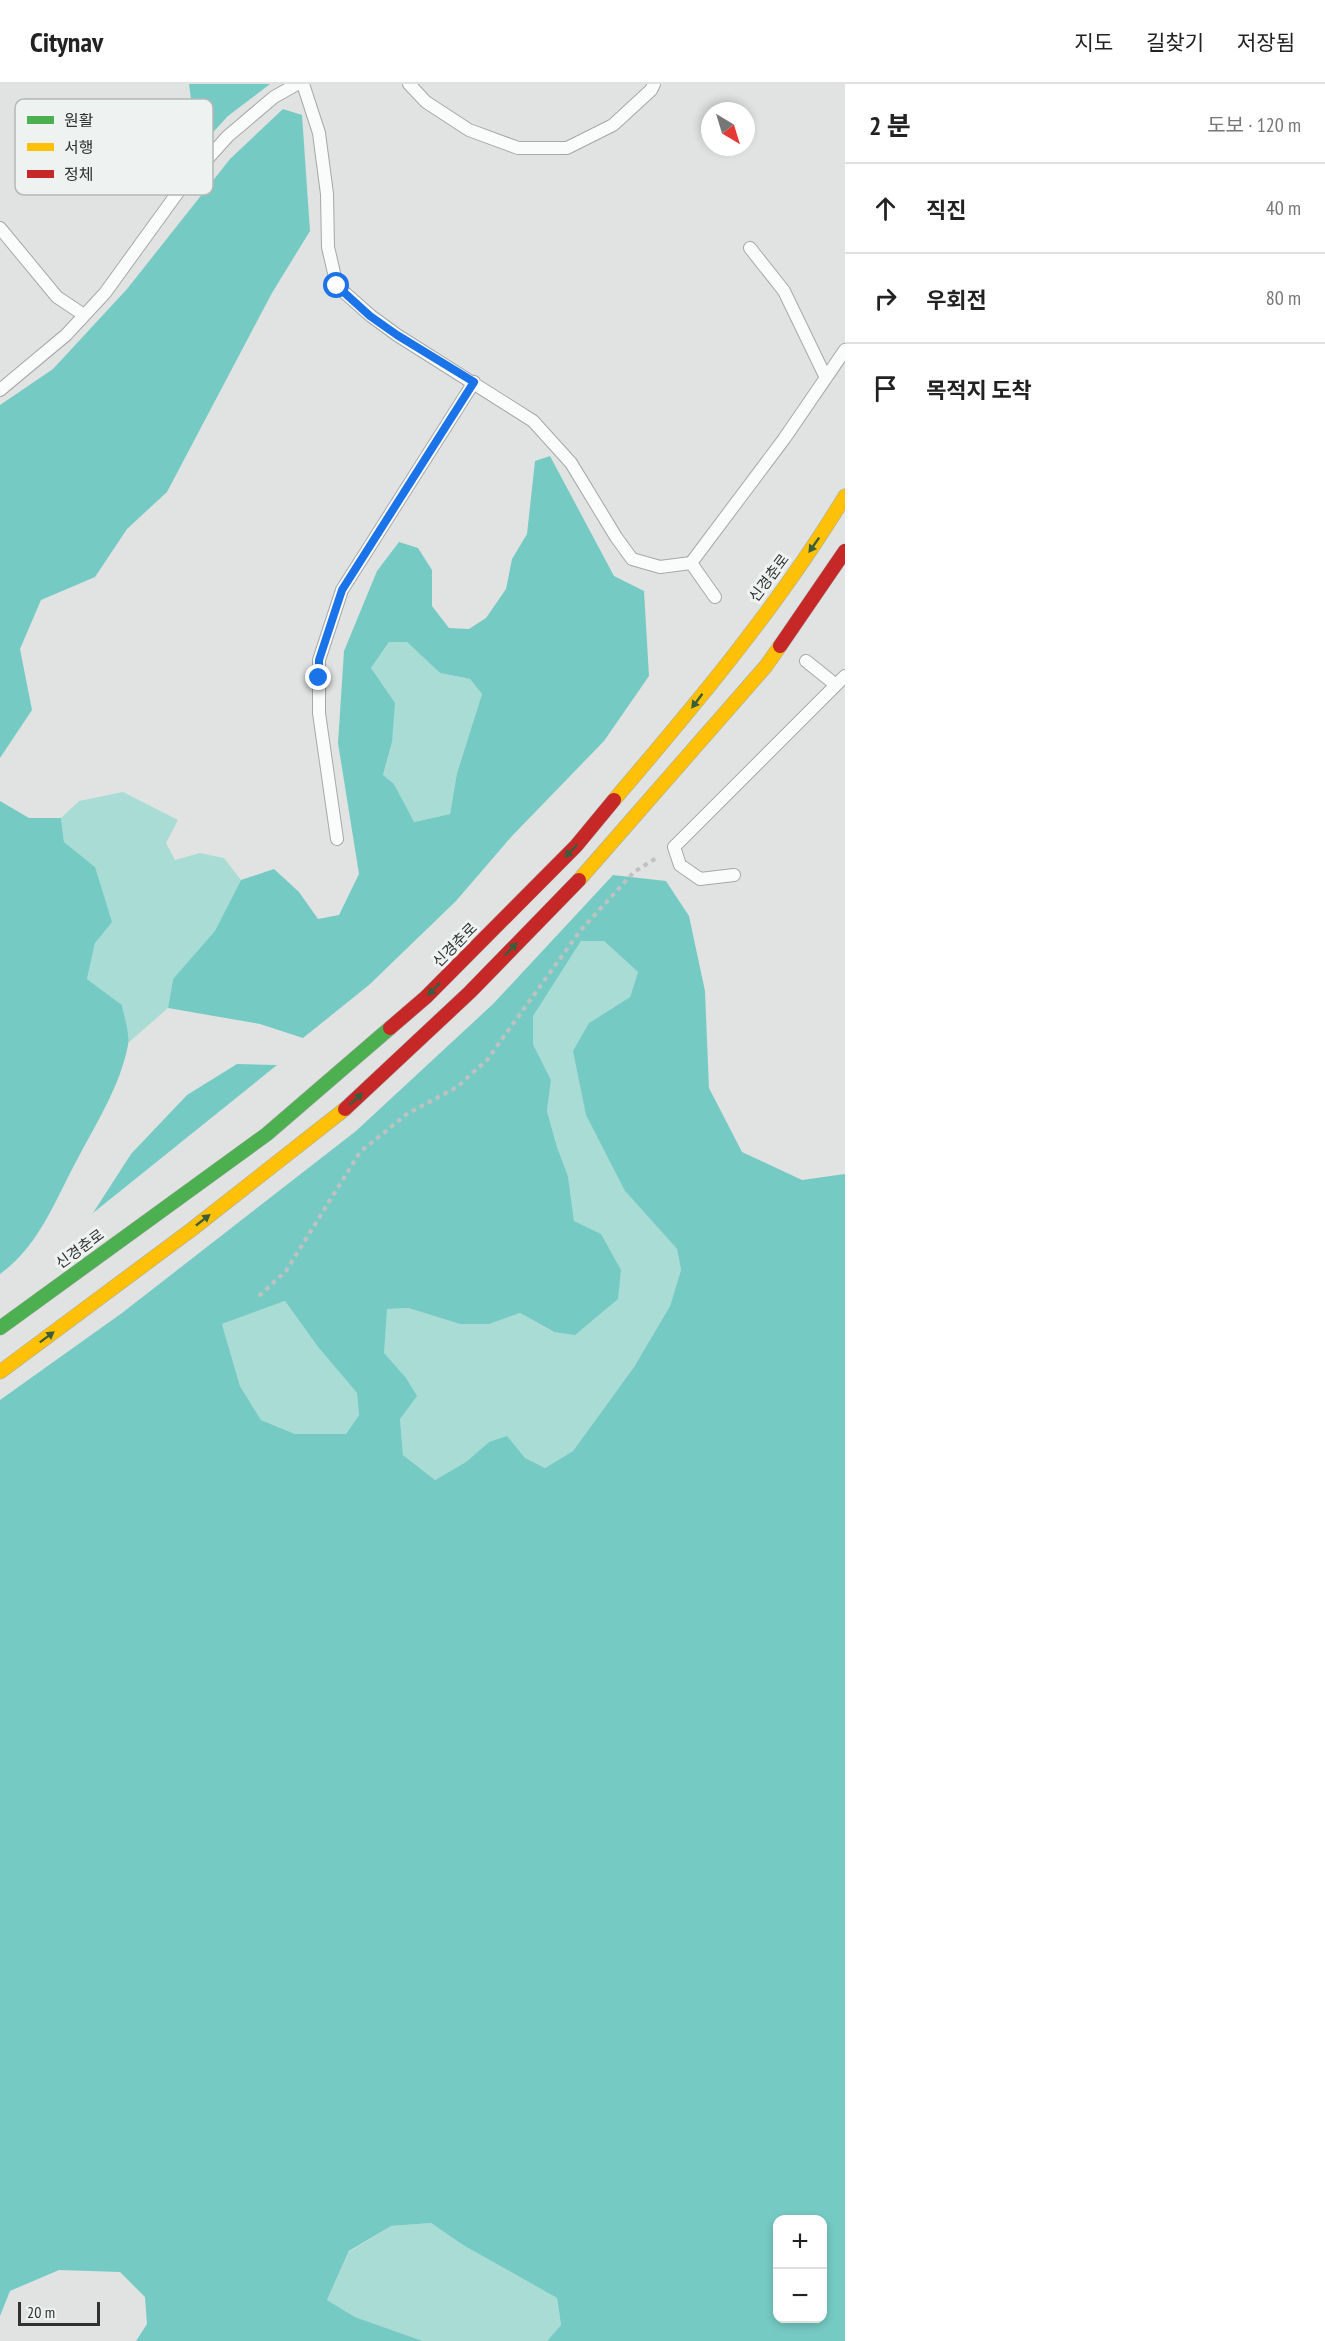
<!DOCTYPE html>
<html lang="ko">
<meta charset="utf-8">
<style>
:root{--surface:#fff;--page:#f2f2f2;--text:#222;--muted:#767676;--line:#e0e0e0}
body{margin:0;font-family:"PT Sans Narrow","Noto Sans KR",sans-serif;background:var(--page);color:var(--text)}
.controls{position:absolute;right:18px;bottom:18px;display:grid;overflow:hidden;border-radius:12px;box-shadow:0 3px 9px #0003}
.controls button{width:54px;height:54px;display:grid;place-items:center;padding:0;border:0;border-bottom:2px solid var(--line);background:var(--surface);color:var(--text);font:30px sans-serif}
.compass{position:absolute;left:701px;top:18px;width:54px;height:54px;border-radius:50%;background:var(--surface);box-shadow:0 3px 9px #0003;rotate:142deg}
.scale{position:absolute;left:18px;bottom:15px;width:82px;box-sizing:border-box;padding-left:6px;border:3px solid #303231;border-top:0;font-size:16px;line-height:21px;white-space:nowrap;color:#303231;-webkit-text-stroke:4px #eef2f1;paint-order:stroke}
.stop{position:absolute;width:18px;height:18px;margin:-14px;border:4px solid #1a73e8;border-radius:50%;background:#fff}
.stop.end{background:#1a73e8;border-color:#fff;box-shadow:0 2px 6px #0008}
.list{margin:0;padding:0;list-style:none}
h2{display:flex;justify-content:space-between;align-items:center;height:78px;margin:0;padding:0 24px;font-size:26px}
h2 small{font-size:20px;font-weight:400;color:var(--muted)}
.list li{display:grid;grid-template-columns:39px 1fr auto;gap:18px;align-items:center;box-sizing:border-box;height:90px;padding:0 24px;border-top:2px solid var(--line)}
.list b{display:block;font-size:22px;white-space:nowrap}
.list em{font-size:20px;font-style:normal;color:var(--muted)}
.icon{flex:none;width:33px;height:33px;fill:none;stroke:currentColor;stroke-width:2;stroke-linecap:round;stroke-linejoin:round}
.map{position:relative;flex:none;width:845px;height:2257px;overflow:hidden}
header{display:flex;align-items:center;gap:36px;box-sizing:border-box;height:84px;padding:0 30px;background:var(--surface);border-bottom:2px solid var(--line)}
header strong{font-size:28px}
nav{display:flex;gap:33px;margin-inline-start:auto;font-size:21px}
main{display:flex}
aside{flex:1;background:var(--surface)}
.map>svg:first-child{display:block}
.green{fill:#a9dcd5}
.forest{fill:#75cbc3;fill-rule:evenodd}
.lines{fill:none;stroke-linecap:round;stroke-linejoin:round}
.lane-casing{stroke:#a6a8a7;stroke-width:14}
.fast-casing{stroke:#a6a8a7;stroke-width:15}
.slow-casing{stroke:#a6a8a7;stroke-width:15}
.jam-casing{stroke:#a6a8a7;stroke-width:15}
.path{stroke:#c0c2c1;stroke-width:4;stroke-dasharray:4.5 4.5;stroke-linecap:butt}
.lane{stroke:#fafbfb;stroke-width:12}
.fast{stroke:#4caf50;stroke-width:14}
.slow{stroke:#ffc107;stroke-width:14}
.jam{stroke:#c62828;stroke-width:14}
.oneway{fill:#3a5e3c}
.route{stroke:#1a73e8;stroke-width:8}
.labels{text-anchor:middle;stroke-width:6;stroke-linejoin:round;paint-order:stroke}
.street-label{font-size:15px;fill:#303231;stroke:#eef2f1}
.key{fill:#eef2f1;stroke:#b5b8b7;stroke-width:1.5}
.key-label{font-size:16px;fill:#303231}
</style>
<header>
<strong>Citynav</strong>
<nav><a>지도</a><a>길찾기</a><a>저장됨</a></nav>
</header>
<main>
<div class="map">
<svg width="845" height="2257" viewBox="0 0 845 2257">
<rect width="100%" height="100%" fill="#e1e3e3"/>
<path class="green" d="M389 558H407L440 589 470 595 482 610 457 689 450 730 413 738 394 700 383 691 392 658 371 584Z
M123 708 178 736 166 759 175 776 200 769 224 774 241 796 216 847 173 895 168 924 128 959 122 921 87 895 95 859V783L64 758 61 734 79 717Z
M581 857H604L638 888 630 913 589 939 625 1107 677 1165 681 1186 670 1222 634 1283 573 1367 545 1384 489 1358 466 1378 435 1396 403 1371 400 1335 383 1269 386 1225 408 1224 460 1240H489L520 1229 553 1248 600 1150 574 1137 568 1092 557 1063 547 1027 551 996 533 960V931Z
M285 1217 318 1263 357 1309 359 1331 346 1350H295L261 1336 240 1302 222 1240Z
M431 2139 463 2161 557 2214 561 2241 547 2257H423L355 2233 327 2216 349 2168 391 2142Z"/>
<path class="forest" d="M189 0H270L228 32 158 108 192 23Z
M283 25 302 31 310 147 272 209 167 408 127 445 95 493 41 516 20 565 32 626 0 674V321L53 285 127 205 230 75Z
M550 372 614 492 644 507 649 592 604 657 512 752 456 817 369 901 303 954 260 940 168 924 173 895 215 847 241 796 274 785 299 808 318 835 339 831 359 790 338 659 344 567 377 487 399 458 418 464 432 486V522L449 544 469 545 486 534 506 505 512 475 527 450 535 377ZM389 558H407L440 589 470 595 482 610 457 689 450 730 414 738 394 700 383 691 392 658 395 619 371 584Z
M0 717 29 734H61L64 758 95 783 112 838 95 859 87 895 122 921C124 933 130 950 128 961 120 1002 97 1038 78 1074 55 1116 40 1161 0 1190Z
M613 791 666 797 689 832 705 907 709 1004 742 1068 802 1096 845 1090V2257H547L561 2241 557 2214 463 2161 431 2139 391 2142 349 2167 327 2216 355 2233 423 2257H136L147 2240 145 2213 120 2188 59 2186 10 2207 0 2232V1316L122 1229 356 1047 493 920ZM581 857H604L638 888 630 913 589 939 573 967 586 1031 625 1107 677 1165 681 1186 670 1222 634 1283 573 1367 545 1384 525 1374 507 1352 489 1358 466 1378 435 1396 403 1371 400 1335 417 1312 406 1294 384 1269 387 1225 408 1224 460 1240H489L520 1229 554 1248 575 1251 618 1215 621 1186 601 1150 574 1137 568 1092 557 1063 547 1027 551 996 533 960V932ZM285 1217 318 1263 357 1309 359 1331 346 1350H295L261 1336 240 1302 222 1240ZM778 2136H822V2234H778Z
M237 980 277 981 93 1129 131 1070 187 1011Z"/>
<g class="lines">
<g class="lane-casing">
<path id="lane" d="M303 0 319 49 327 110 328 163 337 202 371 232 397 251 533 337 571 379 616 453 632 475 660 483 691 479 784 355 845 266
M409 0 426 18 469 46 518 64H567L613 41 651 6 654 0
M0 144 57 213 84 231
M750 164 784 207 826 294
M0 306 66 251 105 209 181 104 228 52 274 13 297 0
M691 479 715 513
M806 577 836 601
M337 755 319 629V576L342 506 474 298
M734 791 700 795 680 781 674 763 845 592"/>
</g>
<g class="fast-casing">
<path id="fast" d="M0 1244 267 1050 390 944"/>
</g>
<g class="slow-casing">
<path id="slow" d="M614 716C696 620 780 520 845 412
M579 796 766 582 780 562
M0 1288 191 1146 345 1025"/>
</g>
<g class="jam-casing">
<path id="jam" d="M780 562 845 467
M390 944 426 913 576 762 614 716
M345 1025 470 908 579 796"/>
</g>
<path class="path" d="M259 1212 286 1187 360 1068 407 1030 457 1003 487 976 580 847 634 788 658 773"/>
<use href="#lane" class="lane"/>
<use href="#fast" class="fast"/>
<use href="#slow" class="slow"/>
<use href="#jam" class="jam"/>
</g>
<defs><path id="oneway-solid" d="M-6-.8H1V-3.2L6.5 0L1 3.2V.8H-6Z" transform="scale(1.5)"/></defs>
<g class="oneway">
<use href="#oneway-solid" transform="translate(814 461) rotate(125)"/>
<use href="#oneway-solid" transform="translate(697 617) rotate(127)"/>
<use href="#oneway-solid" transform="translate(571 767) rotate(134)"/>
<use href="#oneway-solid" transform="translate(511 865) rotate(-46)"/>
<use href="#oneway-solid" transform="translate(434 905) rotate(135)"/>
<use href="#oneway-solid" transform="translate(356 1015) rotate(-43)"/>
<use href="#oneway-solid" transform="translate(203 1136) rotate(-38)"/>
<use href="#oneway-solid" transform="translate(47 1253) rotate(-37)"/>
</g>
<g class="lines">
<path class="route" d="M319 594V576L342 506 474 298 397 251 370 232 337 202"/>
</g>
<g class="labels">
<g class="street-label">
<text transform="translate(769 494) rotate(-53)" y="5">신경춘로</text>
<text transform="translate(455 861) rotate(-45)" y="5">신경춘로</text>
<text transform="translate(80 1165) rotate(-36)" y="5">신경춘로</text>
</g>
</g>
<rect x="15" y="15" width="198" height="96" rx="9" class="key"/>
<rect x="27" y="32" width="27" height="8" fill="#4caf50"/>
<rect x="27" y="59" width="27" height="8" fill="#ffc107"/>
<rect x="27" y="86" width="27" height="8" fill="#c62828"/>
<g class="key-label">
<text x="64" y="42">원활</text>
<text x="64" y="69">서행</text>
<text x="64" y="96">정체</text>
</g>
</svg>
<div class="controls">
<button>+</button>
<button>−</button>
</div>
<svg class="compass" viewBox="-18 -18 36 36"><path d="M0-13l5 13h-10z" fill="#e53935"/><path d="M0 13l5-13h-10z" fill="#767676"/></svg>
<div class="scale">20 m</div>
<div class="stop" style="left:337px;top:202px"></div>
<div class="stop end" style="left:319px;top:594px"></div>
</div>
<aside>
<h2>2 분<small>도보 · 120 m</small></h2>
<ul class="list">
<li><svg class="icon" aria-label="ahead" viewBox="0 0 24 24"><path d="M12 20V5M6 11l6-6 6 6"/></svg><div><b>직진</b></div><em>40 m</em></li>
<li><svg class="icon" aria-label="right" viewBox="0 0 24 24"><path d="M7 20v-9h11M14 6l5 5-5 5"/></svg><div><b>우회전</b></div><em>80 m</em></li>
<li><svg class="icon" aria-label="arrive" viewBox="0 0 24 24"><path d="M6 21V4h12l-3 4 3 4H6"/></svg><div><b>목적지 도착</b></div></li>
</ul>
</aside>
</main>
